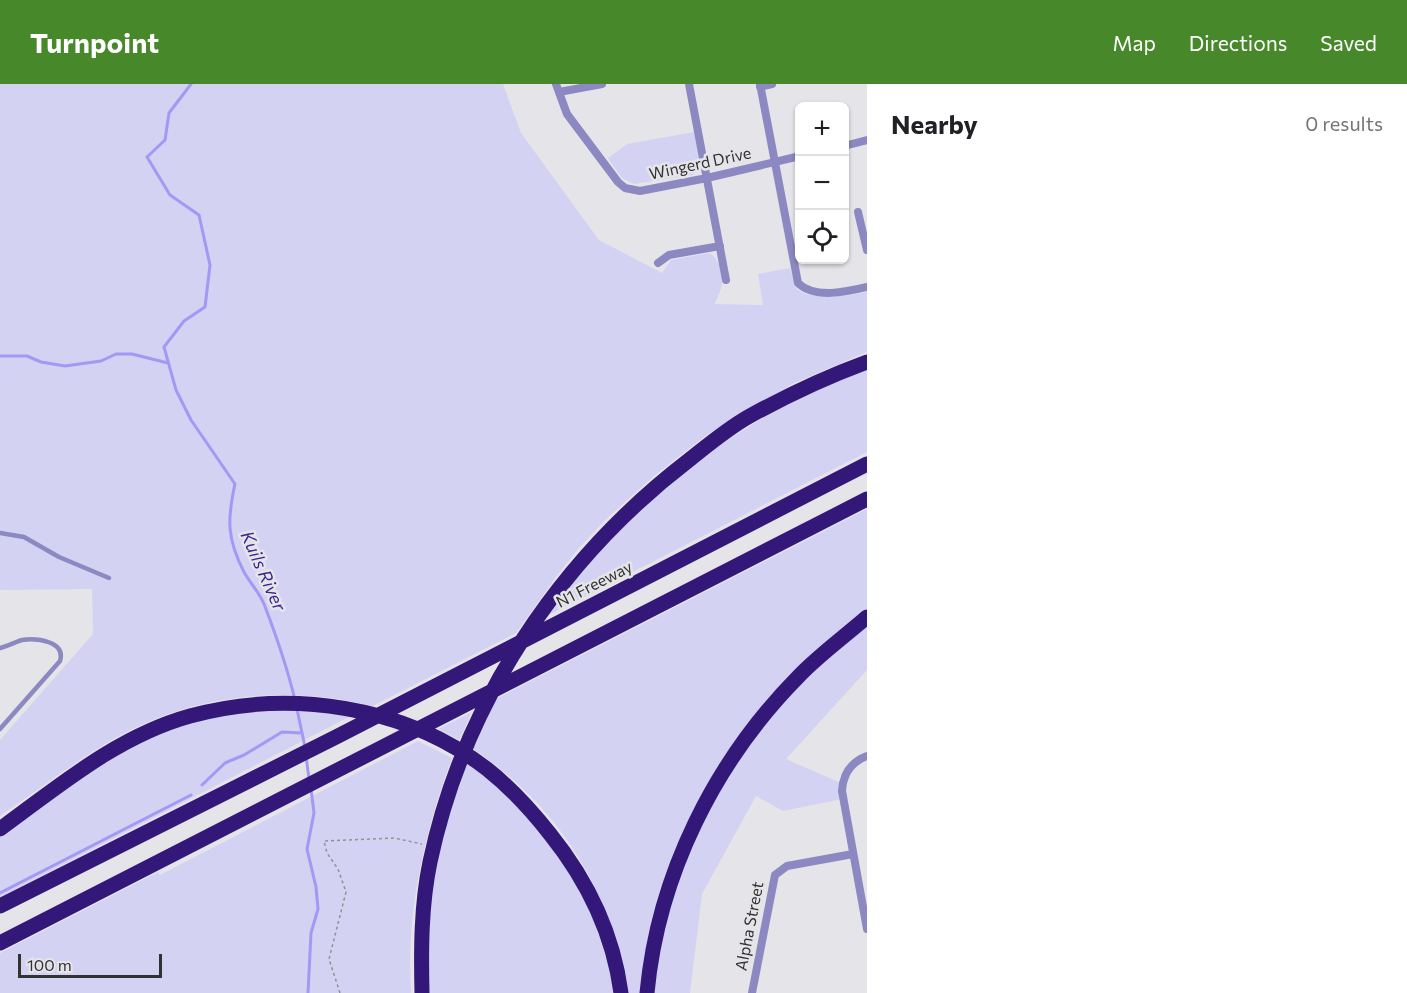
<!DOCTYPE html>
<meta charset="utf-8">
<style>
:root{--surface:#fff;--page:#f2f2f2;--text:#202124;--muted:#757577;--line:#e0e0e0;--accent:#47882a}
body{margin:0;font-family:Commissioner,sans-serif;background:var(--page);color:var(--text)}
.controls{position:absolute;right:18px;top:18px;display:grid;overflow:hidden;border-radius:9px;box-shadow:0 2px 4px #0004}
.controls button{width:54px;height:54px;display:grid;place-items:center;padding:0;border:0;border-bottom:2px solid var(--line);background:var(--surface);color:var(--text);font:30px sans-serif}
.scale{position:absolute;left:18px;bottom:15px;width:144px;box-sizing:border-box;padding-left:6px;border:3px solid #323233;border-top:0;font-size:16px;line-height:21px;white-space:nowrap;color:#323233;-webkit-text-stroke:4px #e5e5e9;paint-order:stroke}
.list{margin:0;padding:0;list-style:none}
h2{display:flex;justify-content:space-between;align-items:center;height:78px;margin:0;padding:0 24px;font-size:26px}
h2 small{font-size:20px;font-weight:400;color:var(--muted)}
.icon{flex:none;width:33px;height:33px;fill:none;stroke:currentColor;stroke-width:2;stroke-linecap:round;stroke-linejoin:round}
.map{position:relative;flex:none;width:867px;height:909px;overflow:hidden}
header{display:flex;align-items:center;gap:36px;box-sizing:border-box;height:84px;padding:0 30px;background:var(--accent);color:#fff}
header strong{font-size:28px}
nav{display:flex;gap:33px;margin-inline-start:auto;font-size:21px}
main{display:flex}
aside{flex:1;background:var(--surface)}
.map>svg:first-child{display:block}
.green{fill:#d3d2f3}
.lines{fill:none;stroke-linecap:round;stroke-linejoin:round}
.stream{stroke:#a399f4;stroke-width:3}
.path{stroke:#919193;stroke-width:1.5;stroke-dasharray:3 3;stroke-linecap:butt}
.service{stroke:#8c88c1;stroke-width:4.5}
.minor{stroke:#8c88c1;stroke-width:8}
.motorway{stroke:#341879;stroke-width:15}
.labels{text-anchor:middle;stroke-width:5;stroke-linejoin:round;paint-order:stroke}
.street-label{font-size:16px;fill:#323233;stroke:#e5e5e9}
.water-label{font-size:18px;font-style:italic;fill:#41268e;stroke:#e5e5e9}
</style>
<header>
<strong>Turnpoint</strong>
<nav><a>Map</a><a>Directions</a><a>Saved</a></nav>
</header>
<main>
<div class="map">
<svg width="867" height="909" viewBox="0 0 867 909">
<rect width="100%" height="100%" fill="#e5e5e9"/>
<path class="green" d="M0 0H503L521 49 599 156 662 189 671 176 709 169C719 173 723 190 722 200 721 207 717 214 715 220L763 221 758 190 790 184 796 204C811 218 848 212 867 208V268L794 299 708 350 655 391 606 435 579 464 556 493 516 549 373 622C281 600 187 610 105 660 69 682 35 708 0 732V656L93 550 92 505 0 506Z
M694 48C696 61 705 83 693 91L634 100 622 94 608 74 627 60Z
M867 285V368L547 532C561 513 576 492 591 474 647 410 724 352 800 314 822 303 845 294 867 285Z
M867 425V527L802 582 699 720 642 909H628C610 806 560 723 473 665L496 615Z
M867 542V586L786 675 841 699 842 715 783 727 756 712 702 810 690 909H653C664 802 711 703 779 621 804 591 837 567 867 542Z
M299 625 351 632 0 813V753C61 710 121 660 194 638 228 628 263 627 299 625Z
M472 628 459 656 438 645Z
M418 657 452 674C424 749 406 828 411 909H0V869L158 788 160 791Z
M467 680C547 735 597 813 614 909H426L428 831 441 754Z"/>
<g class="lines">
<path class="stream" d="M191 0 169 29 165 56 147 73 170 111 199 131 210 181 205 223 184 237 164 263 176 306 191 336 235 400C227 436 227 455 244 488 250 499 259 508 264 520 276 551 287 583 295 616
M0 272H27L41 278 65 282 101 277 116 270H132L168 279
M297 625 305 663
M306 672 309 695
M202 701 225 679 244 671 282 648 302 649
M0 809 191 711
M308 909 311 849 318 825 316 803 307 765 314 729 311 705"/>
<path class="path" d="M340 909 329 875 346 808 338 785 327 769 324 757 394 754 422 760"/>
<path class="service" d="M0 449 24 453 59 473 109 494
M0 564C8 562 15 558 22 556 37 554 66 557 60 577L0 645"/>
<path class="minor" d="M556 0 567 30 618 98 625 104 640 107 707 94 800 72
M689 0 726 196
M760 0 798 199C814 215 847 208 867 203
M760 3 772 0
M559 8 602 0
M844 62 867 56
M858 128 867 166
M658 179 669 171 720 162
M867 672C851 678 843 690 842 707L867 845
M752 909 775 791 787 782 853 770"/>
<path class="motorway" d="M0 745C59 702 118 652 190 632 289 605 404 621 487 685 511 704 531 726 550 750 587 796 613 849 621 909
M0 822 338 652 867 380
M0 859 867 415
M422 909C421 866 421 821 430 778 464 617 560 475 689 376 708 361 727 345 748 333 786 312 826 293 867 278
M647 909C658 791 715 677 798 593 819 571 844 553 867 533"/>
</g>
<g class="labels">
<g class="street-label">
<text transform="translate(700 79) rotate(-12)" y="6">Wingerd Drive</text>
<text transform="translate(594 500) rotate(-27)" y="6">N1 Freeway</text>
<text transform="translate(749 842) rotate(-79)" y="6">Alpha Street</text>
</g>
<g class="water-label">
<text transform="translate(263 487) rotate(66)" y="6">Kuils River</text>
</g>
</g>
</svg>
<div class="controls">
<button>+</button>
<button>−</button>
<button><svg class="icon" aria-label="locate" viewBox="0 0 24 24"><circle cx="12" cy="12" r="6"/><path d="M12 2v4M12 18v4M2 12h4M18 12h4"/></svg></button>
</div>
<div class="scale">100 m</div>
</div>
<aside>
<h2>Nearby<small>0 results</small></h2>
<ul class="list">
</ul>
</aside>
</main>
